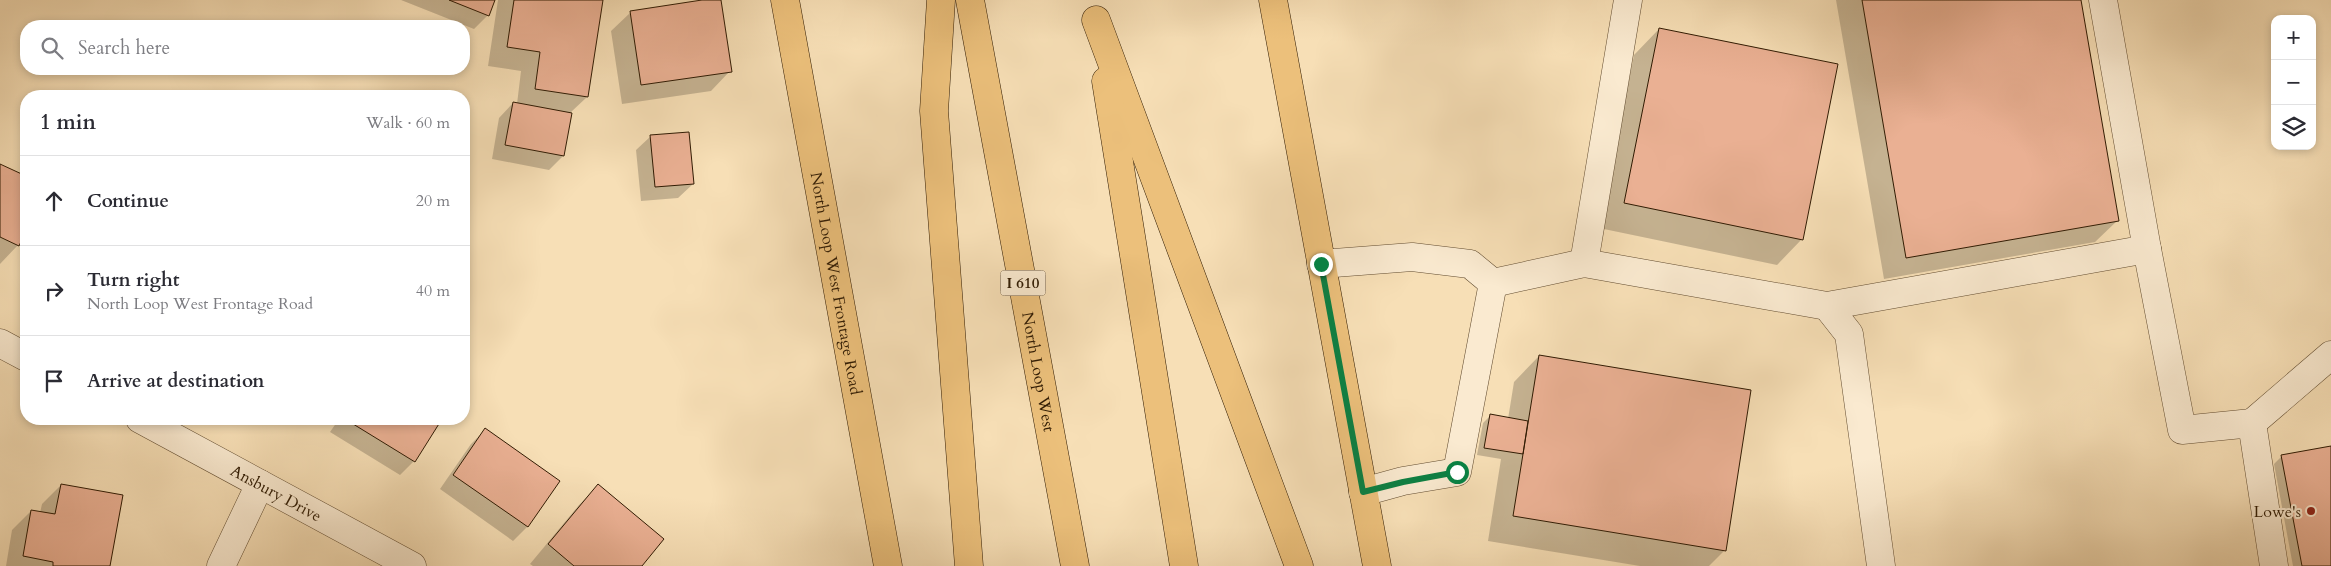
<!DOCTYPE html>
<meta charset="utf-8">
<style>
:root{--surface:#fff;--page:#f7f7f7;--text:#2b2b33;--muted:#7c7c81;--line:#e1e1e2}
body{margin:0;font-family:Cardo,serif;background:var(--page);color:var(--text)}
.controls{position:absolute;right:15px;top:15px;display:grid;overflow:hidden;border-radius:10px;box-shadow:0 2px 8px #0003}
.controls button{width:45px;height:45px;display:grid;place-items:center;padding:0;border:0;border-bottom:1px solid var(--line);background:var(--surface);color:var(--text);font:25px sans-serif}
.stop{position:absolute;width:15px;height:15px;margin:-11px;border:4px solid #0b8043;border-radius:50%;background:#fff}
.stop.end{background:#0b8043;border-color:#fff;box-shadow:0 1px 5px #0008}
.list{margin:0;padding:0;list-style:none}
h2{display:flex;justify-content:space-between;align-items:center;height:65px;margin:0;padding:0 20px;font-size:21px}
h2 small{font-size:16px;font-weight:400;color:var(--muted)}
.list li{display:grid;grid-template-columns:32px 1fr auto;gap:15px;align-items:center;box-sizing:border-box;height:90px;padding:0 20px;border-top:1px solid var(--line)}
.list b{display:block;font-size:19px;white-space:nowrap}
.list p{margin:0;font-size:16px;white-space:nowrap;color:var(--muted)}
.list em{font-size:16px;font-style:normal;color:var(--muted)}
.icon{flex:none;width:28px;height:28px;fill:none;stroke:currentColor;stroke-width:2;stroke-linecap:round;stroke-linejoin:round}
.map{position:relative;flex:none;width:2331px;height:566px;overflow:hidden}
.search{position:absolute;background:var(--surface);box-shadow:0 2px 8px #0003;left:20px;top:20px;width:450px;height:55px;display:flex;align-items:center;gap:12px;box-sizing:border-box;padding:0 18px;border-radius:20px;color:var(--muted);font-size:19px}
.panel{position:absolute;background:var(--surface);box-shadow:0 2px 8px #0003;left:20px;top:90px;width:450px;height:335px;border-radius:20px}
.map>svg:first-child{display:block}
.shadow{fill:#0003}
.building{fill:#eab093;stroke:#301b03}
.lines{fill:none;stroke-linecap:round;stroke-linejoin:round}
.minor-casing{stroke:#624c30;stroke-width:29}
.major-casing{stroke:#301b03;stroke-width:29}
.highway-casing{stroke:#301b03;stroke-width:29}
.minor{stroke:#faead0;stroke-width:28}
.major{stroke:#ecc07b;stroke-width:28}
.highway{stroke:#ecc07b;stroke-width:28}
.route{stroke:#0b8043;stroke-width:6}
.poi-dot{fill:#8f2418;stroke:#faead0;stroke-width:2}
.labels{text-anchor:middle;stroke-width:4;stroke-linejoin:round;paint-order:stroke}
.shield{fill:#faead0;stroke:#6d5940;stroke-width:1}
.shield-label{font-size:15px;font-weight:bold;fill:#301b03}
.street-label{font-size:16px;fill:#301b03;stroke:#faead0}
.poi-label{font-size:16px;fill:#301b03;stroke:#faead0;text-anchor:end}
</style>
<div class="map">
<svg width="2331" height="566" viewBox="0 0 2331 566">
<rect width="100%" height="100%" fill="#f7dfb6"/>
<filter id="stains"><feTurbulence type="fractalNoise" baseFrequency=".004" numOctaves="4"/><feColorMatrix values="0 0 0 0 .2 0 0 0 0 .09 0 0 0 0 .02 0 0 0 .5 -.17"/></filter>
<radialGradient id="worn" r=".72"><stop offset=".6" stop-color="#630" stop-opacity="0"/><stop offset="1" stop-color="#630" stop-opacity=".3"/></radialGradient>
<path class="shadow" d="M401 0H494L488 15 474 29Z
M498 0H602L587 97 570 113 563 156 549 170 492 159 499 118 513 103 517 104 521 71 488 66Z
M710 0H720L730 71 711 91 622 104 611 31 631 12Z
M1836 0H2080L2118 220 2095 242 1884 279Z
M1659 29 1802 239 1777 265 1599 228 1634 55Z
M651 136 693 184 678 198 641 201 636 150Z
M0 165 26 177V228L18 245 0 264Z
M1539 356 1725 550 1709 566H1640L1488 541 1501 459 1477 455 1483 423 1490 416 1508 419 1514 382Z
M339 419H440L414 461 400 475 330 432Z
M485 430 558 481 527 527 513 541 440 489 471 444Z
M2331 447V566H2293L2274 464 2282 456Z
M61 485 108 566H6L12 530 31 511 40 513 42 504Z
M598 486 640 566H533L530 564 579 505Z"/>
<path class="building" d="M449 0H495L489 16Z
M514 0H603L588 97 535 89 540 52 507 47Z
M702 0H721L732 72 641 85 630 11Z
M1862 0H2081L2119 221 1906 258Z
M1659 28 1838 64 1803 240 1624 203Z
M513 102 572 113 564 156 505 145Z
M689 132 694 184 655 187 650 135Z
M0 164 26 176V231L19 246 0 237Z
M1539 355 1751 390 1726 551 1513 516Z
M1490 414 1528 421 1523 454 1484 448Z
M345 419H442L415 462Z
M485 428 560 481 528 527 453 475Z
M2331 446V566H2302L2281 455Z
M61 484 123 495 110 566H53V562L23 556 31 510 55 514Z
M598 484 664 539 642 566H574L548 544Z"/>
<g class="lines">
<g class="minor-casing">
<g id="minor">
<path d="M1628 0 1584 263 1827 306 2147 249 2103 0"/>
<path d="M2147 249 2182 430 2252 423 2274 566"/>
<path d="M1321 264 1412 257 1470 264 1493 283"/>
<path d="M1493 283 1584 263"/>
<path d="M1827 306 1849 334 1881 566"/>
<path d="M0 343 26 357"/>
<path id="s1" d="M140 419 412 566"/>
<path d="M2252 423 2331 355"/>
<path d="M1363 492 1403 481 1457 472 1493 283"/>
<path d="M221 566 260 484"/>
</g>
</g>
<g class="major-casing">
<g id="major">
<path id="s2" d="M785 0 888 566"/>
<path d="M1273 0 1377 566"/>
</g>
</g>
<g class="highway-casing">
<g id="highway">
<path d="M941 0 934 111 969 566"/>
<path id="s3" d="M970 0 1075 566"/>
<path d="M1096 20 1299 566"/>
<path d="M1106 81 1184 566"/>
</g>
</g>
<use href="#minor" class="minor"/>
<use href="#major" class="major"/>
<use href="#highway" class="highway"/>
</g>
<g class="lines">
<path class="route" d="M1321 264 1363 492 1403 482 1457 472"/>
</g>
<circle class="poi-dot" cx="2311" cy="511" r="5"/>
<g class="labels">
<rect class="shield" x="1000.5" y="270.5" width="45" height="25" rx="4"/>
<g class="shield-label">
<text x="1023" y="288">I 610</text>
</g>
<g class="street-label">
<text dy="6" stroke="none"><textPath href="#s2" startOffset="288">North Loop West Frontage Road</textPath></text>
<text dy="6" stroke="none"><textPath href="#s3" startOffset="378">North Loop West</textPath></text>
<text dy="6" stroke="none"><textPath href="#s1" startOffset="155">Ansbury Drive</textPath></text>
</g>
<g class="poi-label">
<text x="2301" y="517">Lowe's</text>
</g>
</g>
<rect width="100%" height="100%" filter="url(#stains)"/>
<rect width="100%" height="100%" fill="url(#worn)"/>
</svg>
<div class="controls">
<button>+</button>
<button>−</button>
<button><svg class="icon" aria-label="layers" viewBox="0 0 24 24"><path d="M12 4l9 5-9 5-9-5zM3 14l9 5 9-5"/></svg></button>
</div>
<div class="stop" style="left:1457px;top:472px"></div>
<div class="stop end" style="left:1321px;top:264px"></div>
<div class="search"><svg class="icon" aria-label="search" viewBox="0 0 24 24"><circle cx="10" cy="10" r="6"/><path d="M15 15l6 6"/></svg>Search here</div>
<section class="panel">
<h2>1 min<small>Walk · 60 m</small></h2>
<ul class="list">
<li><svg class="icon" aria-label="ahead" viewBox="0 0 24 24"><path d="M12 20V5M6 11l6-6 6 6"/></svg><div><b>Continue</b></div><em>20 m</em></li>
<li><svg class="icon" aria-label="right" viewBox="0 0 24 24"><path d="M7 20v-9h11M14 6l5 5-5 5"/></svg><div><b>Turn right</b><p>North Loop West Frontage Road</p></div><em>40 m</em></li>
<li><svg class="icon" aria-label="arrive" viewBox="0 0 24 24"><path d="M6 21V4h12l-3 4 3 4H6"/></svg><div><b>Arrive at destination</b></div></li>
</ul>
</section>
</div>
